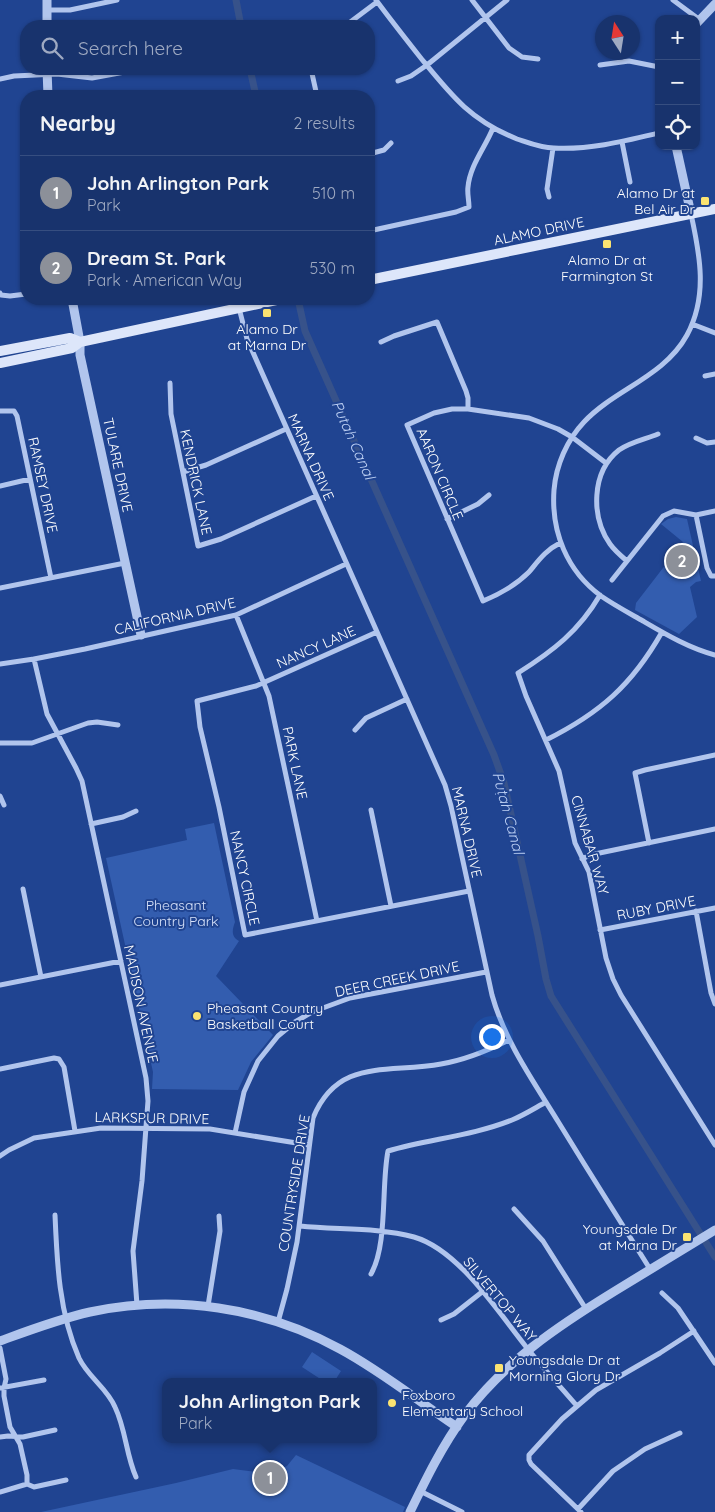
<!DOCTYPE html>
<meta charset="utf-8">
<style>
:root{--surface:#18336d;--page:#253f75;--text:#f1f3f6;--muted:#9faac2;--line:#364e80;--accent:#8c9099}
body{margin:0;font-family:Quicksand,sans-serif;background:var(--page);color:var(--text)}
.controls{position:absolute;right:15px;top:15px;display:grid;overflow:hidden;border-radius:10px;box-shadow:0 1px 4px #0004}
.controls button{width:45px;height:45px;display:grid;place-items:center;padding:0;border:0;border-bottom:1px solid var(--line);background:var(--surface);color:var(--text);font:25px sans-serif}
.compass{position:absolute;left:595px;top:15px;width:45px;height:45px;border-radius:50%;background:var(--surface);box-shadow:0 1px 4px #0004;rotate:348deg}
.you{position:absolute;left:491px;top:1036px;width:18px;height:18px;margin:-12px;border:4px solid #fff;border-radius:50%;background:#1a73e8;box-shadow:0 0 0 8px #1a73e833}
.badge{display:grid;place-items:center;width:32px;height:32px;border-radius:50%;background:var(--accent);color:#fff;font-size:16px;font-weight:700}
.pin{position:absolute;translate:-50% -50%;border:2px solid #fff;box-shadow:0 1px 5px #0006}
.popup{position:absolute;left:162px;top:1378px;width:215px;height:65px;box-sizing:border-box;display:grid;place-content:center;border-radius:10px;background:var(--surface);filter:drop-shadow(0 1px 4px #0005);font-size:16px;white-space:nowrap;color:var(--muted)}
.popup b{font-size:19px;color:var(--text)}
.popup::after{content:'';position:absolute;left:50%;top:100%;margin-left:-10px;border:10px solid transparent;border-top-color:var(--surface)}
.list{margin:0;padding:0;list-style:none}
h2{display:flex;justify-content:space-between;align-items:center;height:65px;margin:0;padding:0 20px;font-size:21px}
h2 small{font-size:16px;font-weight:400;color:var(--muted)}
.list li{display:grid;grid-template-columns:32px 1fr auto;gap:15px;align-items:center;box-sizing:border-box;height:75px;padding:0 20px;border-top:1px solid var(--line)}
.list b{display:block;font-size:19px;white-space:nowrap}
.list p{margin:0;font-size:16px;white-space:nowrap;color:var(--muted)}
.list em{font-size:16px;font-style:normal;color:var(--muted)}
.icon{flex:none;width:28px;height:28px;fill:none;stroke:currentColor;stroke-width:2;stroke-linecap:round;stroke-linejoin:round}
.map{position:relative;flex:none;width:715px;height:1512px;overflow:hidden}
.search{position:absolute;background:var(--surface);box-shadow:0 1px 4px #0004;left:20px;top:20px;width:355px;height:55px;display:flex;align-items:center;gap:12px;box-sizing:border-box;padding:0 18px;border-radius:20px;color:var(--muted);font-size:19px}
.panel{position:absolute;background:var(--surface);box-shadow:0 1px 4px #0004;left:20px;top:90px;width:355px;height:215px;border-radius:20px}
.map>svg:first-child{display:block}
.green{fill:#335daf}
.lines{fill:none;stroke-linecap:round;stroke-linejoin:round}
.stream{stroke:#a5beef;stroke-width:2}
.canal{stroke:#37528a;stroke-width:7}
.minor{stroke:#b1c5ed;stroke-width:5}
.tertiary{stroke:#b1c5ed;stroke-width:9}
.secondary{stroke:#dde6fa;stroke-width:10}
.poi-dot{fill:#fbe371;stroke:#204491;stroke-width:2}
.labels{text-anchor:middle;stroke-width:4;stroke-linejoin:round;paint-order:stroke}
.poi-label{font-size:14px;fill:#fff;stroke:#204491;text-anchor:start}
.street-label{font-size:14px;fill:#fff;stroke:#204491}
.park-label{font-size:14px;fill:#d7e2fa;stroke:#204491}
.water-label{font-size:15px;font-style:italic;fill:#bdd0f4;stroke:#204491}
</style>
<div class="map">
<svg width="715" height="1512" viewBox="0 0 715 1512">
<rect width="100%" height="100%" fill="#204491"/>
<path class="green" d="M676 517 687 519 701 581 696 582 690 587 697 617 679 634 635 610 636 603 683 542 661 524 668 519Z
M214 823 235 922C232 930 231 937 239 941L216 976 273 1035 251 1062 238 1090 152 1089 153 1072 106 858 187 840 185 829Z
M312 1352 341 1371 334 1382H325L302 1367Z
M296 1455 405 1507 403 1512H41L176 1483 233 1469 263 1473 273 1472 287 1466Z"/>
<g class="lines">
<path class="stream" d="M496 794 511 790"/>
<path class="canal" d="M236 0 241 26
M250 69 256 96
M298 299 305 331 494 755 504 783 538 936 546 979 551 996 715 1257"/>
<path class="minor" d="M376 0C390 19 405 38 420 57 451 95 470 120 517 139 529 143 541 148 554 148 589 150 625 141 659 133
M472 0 509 48 522 57 538 59
M673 0 700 20
M47 10H70L117 0
M345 26 377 2
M600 65 629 61 659 67
M311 69 317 96
M0 79 14 76 57 74 92 78 141 69
M398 81 411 76 427 65 507 0
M622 142 630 182
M369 154 384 150 391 143
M549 197 547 189 553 148
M691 214C700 255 708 296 687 335 664 377 615 389 584 422 567 440 556 465 554 490 551 532 567 571 601 596 614 605 629 613 643 621 667 635 689 648 715 655
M369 231 456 212 469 207C469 200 467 193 468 187 470 165 485 148 493 128
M0 293 1 295 10 296 26 294
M239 308 247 339 445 785 451 806 492 995C505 1042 534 1082 559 1123 589 1172 620 1221 650 1269
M692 324 715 333
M381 342 394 336 437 322 466 391 468 398V409
M705 376 715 374
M170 383 171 414 198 546 221 539 316 496
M0 411H14L17 416 51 578
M696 438 707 443 715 442
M183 472 206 465 286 429
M0 486 30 479
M696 515 707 568 711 576H715
M447 519 478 504 489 495
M560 543C546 550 539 560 529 572 516 585 500 594 483 601L407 425 434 413 452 409H468L529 418 558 429 572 437 606 463
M627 561C621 556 615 551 610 544 591 517 591 472 619 450 630 442 646 439 658 434
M612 580 663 516 674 511 696 515 715 511
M0 588 125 563
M600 595C579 631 553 651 518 673L526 696 559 771 575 843 589 872 606 958 613 979 621 995 715 1145
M236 615 269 696 317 921
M377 632 256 686 197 701 200 727 219 807 245 935 469 891
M34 659 47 714 76 768 82 781 146 1078 148 1101 146 1127 142 1181 133 1251 137 1305
M0 664 34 659 85 649 236 615 346 564
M355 730 366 718 407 699
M546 740C600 713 632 685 662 632
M0 743H32L88 723 97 722 118 725
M0 796 4 805
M371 810 391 906
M91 824 123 817 136 811
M649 843 635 773 645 770 715 755
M582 859 590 855 715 829
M23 889 41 977
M696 911 711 993 715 1004
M600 930 715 908
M0 985 121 961
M0 1069 54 1058 59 1059 64 1067 75 1131
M235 1133 244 1092 258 1061 278 1036 295 1022 312 1012 350 998 486 972
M0 1156 9 1150 34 1138 101 1128 210 1129 309 1145
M514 1209 543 1241 586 1309
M55 1215C57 1263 59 1313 79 1358 88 1377 107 1388 115 1407 126 1430 126 1455 136 1477
M300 1226C337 1230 377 1227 414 1237 459 1250 498 1312 527 1348 543 1368 560 1386 577 1406
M371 1274C388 1244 381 1186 388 1151 429 1139 472 1136 512 1120 524 1115 535 1108 546 1102
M662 1293 678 1308 715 1363
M208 1306 220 1231 219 1216
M441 1320 454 1314 482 1292
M278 1322 287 1289 297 1242 313 1118C338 1057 388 1074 441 1064 465 1060 487 1051 509 1040
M0 1348 6 1379 4 1388V1396L10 1427 20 1444 27 1475V1484
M0 1388 44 1380
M0 1437 8 1436 23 1437 55 1430
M420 1491 462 1512
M0 1492 27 1484 34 1487 66 1480
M578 1509 613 1471 645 1449 680 1433
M581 1512 531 1464 529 1460V1455L562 1419 596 1390 660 1353 694 1331"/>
<path class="tertiary" d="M47 0V26
M696 24 715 4
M47 69 48 96
M676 146 691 214
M72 299 80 342V355L141 635
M0 1341C30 1330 59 1319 90 1312 175 1294 264 1307 340 1349 381 1371 418 1401 457 1427
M410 1512C426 1479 442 1446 464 1416 504 1362 558 1326 615 1291 648 1271 682 1250 715 1230"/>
<path class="secondary" d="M369 280 715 209
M0 351 70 338 80 342
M0 363 72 348 80 342 281 299"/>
</g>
<g class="poi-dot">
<rect x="700" y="196" width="10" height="10" rx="2.5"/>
<rect x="602" y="239" width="10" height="10" rx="2.5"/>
<rect x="262" y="308" width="10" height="10" rx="2.5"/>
<circle cx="197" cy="1016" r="5"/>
<rect x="682" y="1232" width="10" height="10" rx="2.5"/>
<rect x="494" y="1363" width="10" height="10" rx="2.5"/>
<circle cx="392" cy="1403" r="5"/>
</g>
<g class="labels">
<g class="poi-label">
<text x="695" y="198" text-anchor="end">Alamo Dr at<tspan x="695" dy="16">Bel Air Dr</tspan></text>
<text x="607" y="265" text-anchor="middle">Alamo Dr at<tspan x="607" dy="16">Farmington St</tspan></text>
<text x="267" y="334" text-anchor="middle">Alamo Dr<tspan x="267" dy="16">at Marna Dr</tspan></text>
<text x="207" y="1013">Pheasant Country<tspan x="207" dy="16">Basketball Court</tspan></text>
<text x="677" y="1234" text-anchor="end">Youngsdale Dr<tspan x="677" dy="16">at Marna Dr</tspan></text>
<text x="509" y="1365">Youngsdale Dr at<tspan x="509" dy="16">Morning Glory Dr</tspan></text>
<text x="402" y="1400">Foxboro<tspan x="402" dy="16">Elementary School</tspan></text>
</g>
<g class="street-label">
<text transform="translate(539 231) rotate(-12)" y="5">ALAMO DRIVE</text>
<text transform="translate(311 457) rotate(66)" y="5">MARNA DRIVE</text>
<text transform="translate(118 465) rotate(78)" y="5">TULARE DRIVE</text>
<text transform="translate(440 474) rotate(67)" y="5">AARON CIRCLE</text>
<text transform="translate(196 482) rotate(78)" y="5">KENDRICK LANE</text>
<text transform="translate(43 485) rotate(78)" y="5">RAMSEY DRIVE</text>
<text transform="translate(175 616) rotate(-13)" y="5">CALIFORNIA DRIVE</text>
<text transform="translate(316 647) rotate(-24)" y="5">NANCY LANE</text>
<text transform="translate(295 763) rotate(78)" y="5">PARK LANE</text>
<text transform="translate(467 832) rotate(77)" y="5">MARNA DRIVE</text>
<text transform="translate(590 845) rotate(74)" y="5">CINNABAR WAY</text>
<text transform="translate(245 878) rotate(78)" y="5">NANCY CIRCLE</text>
<text transform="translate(656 908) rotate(-11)" y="5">RUBY DRIVE</text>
<text transform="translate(397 979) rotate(-12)" y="5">DEER CREEK DRIVE</text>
<text transform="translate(141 1004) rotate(78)" y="5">MADISON AVENUE</text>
<text transform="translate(152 1118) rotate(1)" y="5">LARKSPUR DRIVE</text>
<text transform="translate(294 1183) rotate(-81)" y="5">COUNTRYSIDE DRIVE</text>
<text transform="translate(500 1299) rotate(50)" y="5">SILVERTOP WAY</text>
</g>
<g class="park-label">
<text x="176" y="910">Pheasant<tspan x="176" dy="16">Country Park</tspan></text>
</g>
<g class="water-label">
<text transform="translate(353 440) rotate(66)" y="5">Putah Canal</text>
<text transform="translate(508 813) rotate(75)" y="5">Putah Canal</text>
</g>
</g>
</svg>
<div class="controls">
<button>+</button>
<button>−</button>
<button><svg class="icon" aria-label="locate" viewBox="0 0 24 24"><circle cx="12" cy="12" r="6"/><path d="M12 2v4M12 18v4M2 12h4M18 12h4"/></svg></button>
</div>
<svg class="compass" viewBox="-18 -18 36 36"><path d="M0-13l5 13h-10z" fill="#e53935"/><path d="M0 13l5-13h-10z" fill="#9faac2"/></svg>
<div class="you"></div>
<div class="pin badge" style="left:270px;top:1478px">1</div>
<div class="popup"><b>John Arlington Park</b>Park</div>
<div class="pin badge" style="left:682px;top:561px">2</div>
<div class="search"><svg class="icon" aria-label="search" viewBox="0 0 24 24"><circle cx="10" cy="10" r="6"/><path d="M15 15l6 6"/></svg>Search here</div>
<section class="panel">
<h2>Nearby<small>2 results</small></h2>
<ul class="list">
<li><span class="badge">1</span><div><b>John Arlington Park</b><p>Park</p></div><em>510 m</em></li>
<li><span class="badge">2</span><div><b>Dream St. Park</b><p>Park · American Way</p></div><em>530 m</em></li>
</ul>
</section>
</div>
